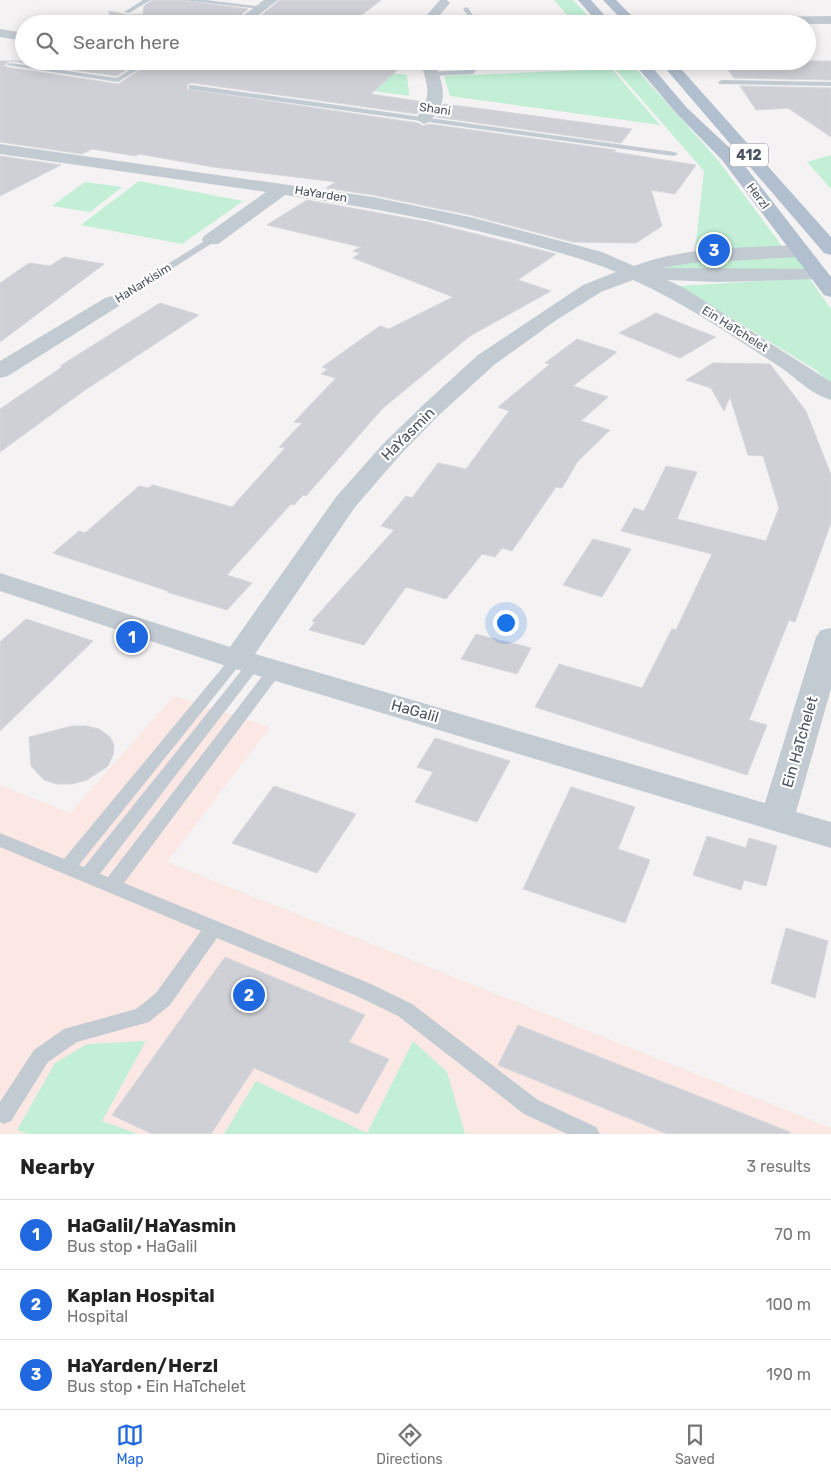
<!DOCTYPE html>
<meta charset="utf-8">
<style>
:root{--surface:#fff;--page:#f2f2f2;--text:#222;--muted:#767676;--line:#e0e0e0;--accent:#1f68e0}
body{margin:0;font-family:Rubik,sans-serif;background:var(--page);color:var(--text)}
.you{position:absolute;left:505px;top:622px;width:18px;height:18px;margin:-12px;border:4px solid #fff;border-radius:50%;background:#1a73e8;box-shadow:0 0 0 8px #1a73e833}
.badge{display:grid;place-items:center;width:32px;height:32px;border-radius:50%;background:var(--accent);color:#fff;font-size:16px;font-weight:700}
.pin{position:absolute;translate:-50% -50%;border:2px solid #fff;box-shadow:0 1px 5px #0006}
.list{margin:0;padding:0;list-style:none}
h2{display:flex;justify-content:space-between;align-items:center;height:65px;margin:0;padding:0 20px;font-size:21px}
h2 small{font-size:16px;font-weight:400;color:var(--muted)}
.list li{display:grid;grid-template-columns:32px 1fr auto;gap:15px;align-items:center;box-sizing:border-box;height:70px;padding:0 20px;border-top:1px solid var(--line)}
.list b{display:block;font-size:19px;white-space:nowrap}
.list p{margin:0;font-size:16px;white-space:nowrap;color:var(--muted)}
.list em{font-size:16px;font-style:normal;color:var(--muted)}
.icon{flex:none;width:28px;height:28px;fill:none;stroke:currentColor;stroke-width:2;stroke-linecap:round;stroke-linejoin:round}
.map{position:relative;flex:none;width:831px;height:1134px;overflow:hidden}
.search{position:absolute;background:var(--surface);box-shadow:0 2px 12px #0003;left:15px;right:15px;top:15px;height:55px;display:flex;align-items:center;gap:12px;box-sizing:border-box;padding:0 18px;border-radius:28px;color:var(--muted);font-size:19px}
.sheet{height:275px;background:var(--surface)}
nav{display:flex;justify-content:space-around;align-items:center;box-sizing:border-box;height:70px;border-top:1px solid var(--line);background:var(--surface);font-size:14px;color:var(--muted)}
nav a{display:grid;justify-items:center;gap:2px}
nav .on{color:var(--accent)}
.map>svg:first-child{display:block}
.medical{fill:#fbe8e4}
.green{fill:#c2efd6}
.building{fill:#cfd0d6;stroke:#d6d7dd}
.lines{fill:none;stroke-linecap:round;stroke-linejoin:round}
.lane{fill:#c3cbd2;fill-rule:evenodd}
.street{fill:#c3cbd2;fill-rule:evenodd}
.primary{fill:#b2bfcf;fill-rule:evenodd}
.labels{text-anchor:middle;stroke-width:4.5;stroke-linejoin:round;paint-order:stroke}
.far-street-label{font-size:12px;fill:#4a535f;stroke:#fff}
.shield{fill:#fff;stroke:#80878f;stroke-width:1}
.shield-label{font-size:14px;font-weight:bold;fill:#4a535f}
.street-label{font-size:15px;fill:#4a535f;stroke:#fff}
</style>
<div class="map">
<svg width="831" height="1134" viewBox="0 0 831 1134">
<rect width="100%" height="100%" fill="#f4f2f2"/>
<path class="medical" d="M174 696 270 727 167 862 831 1128V1134H0V785L70 813Z"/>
<path class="green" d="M554 0H573L596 24H575Z
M608 61H629L718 160 782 246 695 251 704 171Z
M336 66 407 75 409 96 311 82Z
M612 69 660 125 450 96 444 76Z
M831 155V189L807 162Z
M139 181 243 201 182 244 81 225Z
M85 182 122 187 90 212 52 206Z
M796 253 806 271 667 268 670 263Z
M809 278 831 309V384L816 370 679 286Z
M146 1041 102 1121 138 1134H27L17 1130 55 1063 87 1044Z
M413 1041 447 1072 465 1134H224L256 1081 367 1133Z"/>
<path class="building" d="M153 0H180L248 9 230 24H109V11L129 15 143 14 144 6Z
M280 0H381L350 24H250Z
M0 61H10L4 65 6 67 118 84 154 61H407L371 94 424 102 417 114 192 83 188 84 187 89 418 123 423 126 429 124 616 150 614 152 696 165 675 194 651 190 662 226 636 243 573 242 470 215 373 195 326 188 336 182 213 167 139 154 136 156 92 149 82 154 0 142Z
M11 61H140L117 76Z
M722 61H831V80L734 78Z
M740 86 831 88V137L788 108 756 110Z
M443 104 476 108 632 129 621 143 436 117Z
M0 156 61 165 0 196Z
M307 200 428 222 556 254 518 280 551 291 470 336 382 409 306 496 303 495 294 505 291 504 227 575 252 583 227 610 167 592 168 591 53 553 79 531 85 533 139 486 148 488 153 485 232 507 285 448 279 447 302 423 294 422 336 378 321 374 328 369 322 367 380 326 389 329 453 297 353 258 360 253 353 251 361 247 267 225Z
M64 257 104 264 0 342V283L29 263 50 266Z
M160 303 199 315 85 390 0 452V409L62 367 60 366Z
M656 313 690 327 716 337 680 358 619 333Z
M577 339 617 352 573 386 608 397 581 421 610 430 578 461 562 488 556 487 512 551 502 548 495 557 482 554 446 599 406 587 364 645 309 630 315 622 312 621 394 530 381 526 406 496 412 498 438 463 466 469 509 411 498 407 550 364 545 363Z
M713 363 770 364 806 411 831 475V523L795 622 789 620 749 720 767 725 747 775 535 707 559 664 642 688 672 629 676 630 712 554 621 531 634 508 644 511 666 466 697 472 677 519 766 541 779 508 763 456 748 455 730 397 724 411 711 388 686 380Z
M593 539 631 549 602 597 563 585Z
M26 619 93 641 0 731V642Z
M476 634 531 648 517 674 461 659Z
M72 726H86L99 729 110 737 114 745 113 755 108 766 87 780 72 784H57L44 780 31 766 29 737Z
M435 738 510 761 477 822 415 802 433 772 417 767Z
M274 786 356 814 317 873 232 843Z
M571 787 635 807 618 849 650 860 625 923 523 889Z
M707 836 746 848 749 838 777 846 766 886 744 880 741 890 693 875Z
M786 928 828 941 815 998 771 983Z
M225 957 365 1015 349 1042 389 1059 358 1114 254 1068 211 1134H152L112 1115Z
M518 1025 790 1132V1134H667L498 1065Z"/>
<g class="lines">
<path class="lane" d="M143 0H151L129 13 124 12Z
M182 0H206L264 7 261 9Z
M466 7 468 8 479 24H473L463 9Z
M144 61H152L118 82 6 65 10 63 117 78Z
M467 61H474L477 69 473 74 431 76 427 74 431 72 468 70Z
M500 61H507L510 66 592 62 596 64 592 66 508 70Z
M722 80 831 82V86L719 84 718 82Z
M192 85 674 152 678 154 674 156 189 89V85Z
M211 237 216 240 214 242 116 304H108L107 302Z
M237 654 244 659 242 662 79 865 84 867 249 661H259L262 664 259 667 100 874 108 877 270 666H280L283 670 280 674 124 883 371 984 412 1004 538 1100 596 1127 600 1134H567L524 1114 398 1016 357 996 217 938 170 1005 149 1022 77 1042 48 1062 11 1121 4 1124 0 1122V1102L34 1050 64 1029 136 1009 156 993 201 931 0 847V833L64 859 232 656Z"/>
<path class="street" d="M264 0H278L247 24H232Z
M440 0H447L450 3 432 24H419Z
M831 16V24L599 23 606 19Z
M0 29 24 33V41L0 37Z
M420 61H434C441 80 449 96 436 114 432 119 430 122 424 124L416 119C433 95 428 88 420 61Z
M0 144 373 197 470 217 602 252 634 266C686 246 744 248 800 245L807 247 810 251 807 255 800 257 691 263 663 268 825 269 828 273 825 277 818 279 719 282 667 280 684 288 831 382V400C812 395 796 378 780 367 732 336 685 303 633 280L601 292 555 321 494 365 439 415 401 454 355 507 255 654 765 803 816 637 821 630 831 628V689L796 812 831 822V848L226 666 0 591V573L230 647 336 497 383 444 423 405 478 355 583 285 616 272C583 258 549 250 514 240 438 220 362 206 285 195L218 244H204L202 240 204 236 266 192 0 154Z
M112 296 119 298 122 302 119 306 8 376 0 378V361L105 298Z"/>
<path class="primary" d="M578 0H591L612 24H599Z
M603 0H616L640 24H626Z
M632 61H647L687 108 734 152 831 277V297L824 295 722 160 677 114Z
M659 61H674L831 237V255L824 253Z"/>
</g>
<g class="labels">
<g class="far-street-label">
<text transform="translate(435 109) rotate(8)" y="4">Shani</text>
<text transform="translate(321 194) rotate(9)" y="4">HaYarden</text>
<text transform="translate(758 196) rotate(53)" y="4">Herzl</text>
<text transform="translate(143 283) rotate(-32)" y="4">HaNarkisim</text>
<text transform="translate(735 329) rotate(32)" y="4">Ein HaTchelet</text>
</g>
<rect class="shield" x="730" y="143.5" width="38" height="23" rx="4"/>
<g class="shield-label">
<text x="749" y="160">412</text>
</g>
<g class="street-label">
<text transform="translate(408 434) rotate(-45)" y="5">HaYasmin</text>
<text transform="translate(415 711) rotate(16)" y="5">HaGalil</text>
<text transform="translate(800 742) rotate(-74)" y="5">Ein HaTchelet</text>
</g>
</g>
</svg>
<div class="you"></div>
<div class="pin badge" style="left:132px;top:637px">1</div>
<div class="pin badge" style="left:249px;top:995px">2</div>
<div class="pin badge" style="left:714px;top:250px">3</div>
<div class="search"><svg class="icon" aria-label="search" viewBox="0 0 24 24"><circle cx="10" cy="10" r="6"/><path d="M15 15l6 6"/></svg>Search here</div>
</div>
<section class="sheet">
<h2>Nearby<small>3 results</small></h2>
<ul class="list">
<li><span class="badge">1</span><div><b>HaGalil/HaYasmin</b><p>Bus stop · HaGalil</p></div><em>70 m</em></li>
<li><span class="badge">2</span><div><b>Kaplan Hospital</b><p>Hospital</p></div><em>100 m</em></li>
<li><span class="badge">3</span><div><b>HaYarden/Herzl</b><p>Bus stop · Ein HaTchelet</p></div><em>190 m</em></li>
</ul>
</section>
<nav>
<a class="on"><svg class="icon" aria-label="map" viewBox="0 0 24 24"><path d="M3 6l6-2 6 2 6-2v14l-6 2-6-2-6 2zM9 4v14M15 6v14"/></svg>Map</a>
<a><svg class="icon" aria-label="directions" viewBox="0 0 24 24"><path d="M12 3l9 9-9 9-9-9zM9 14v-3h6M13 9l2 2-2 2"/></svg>Directions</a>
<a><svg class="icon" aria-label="saved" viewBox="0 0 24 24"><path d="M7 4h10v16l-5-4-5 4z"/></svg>Saved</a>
</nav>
